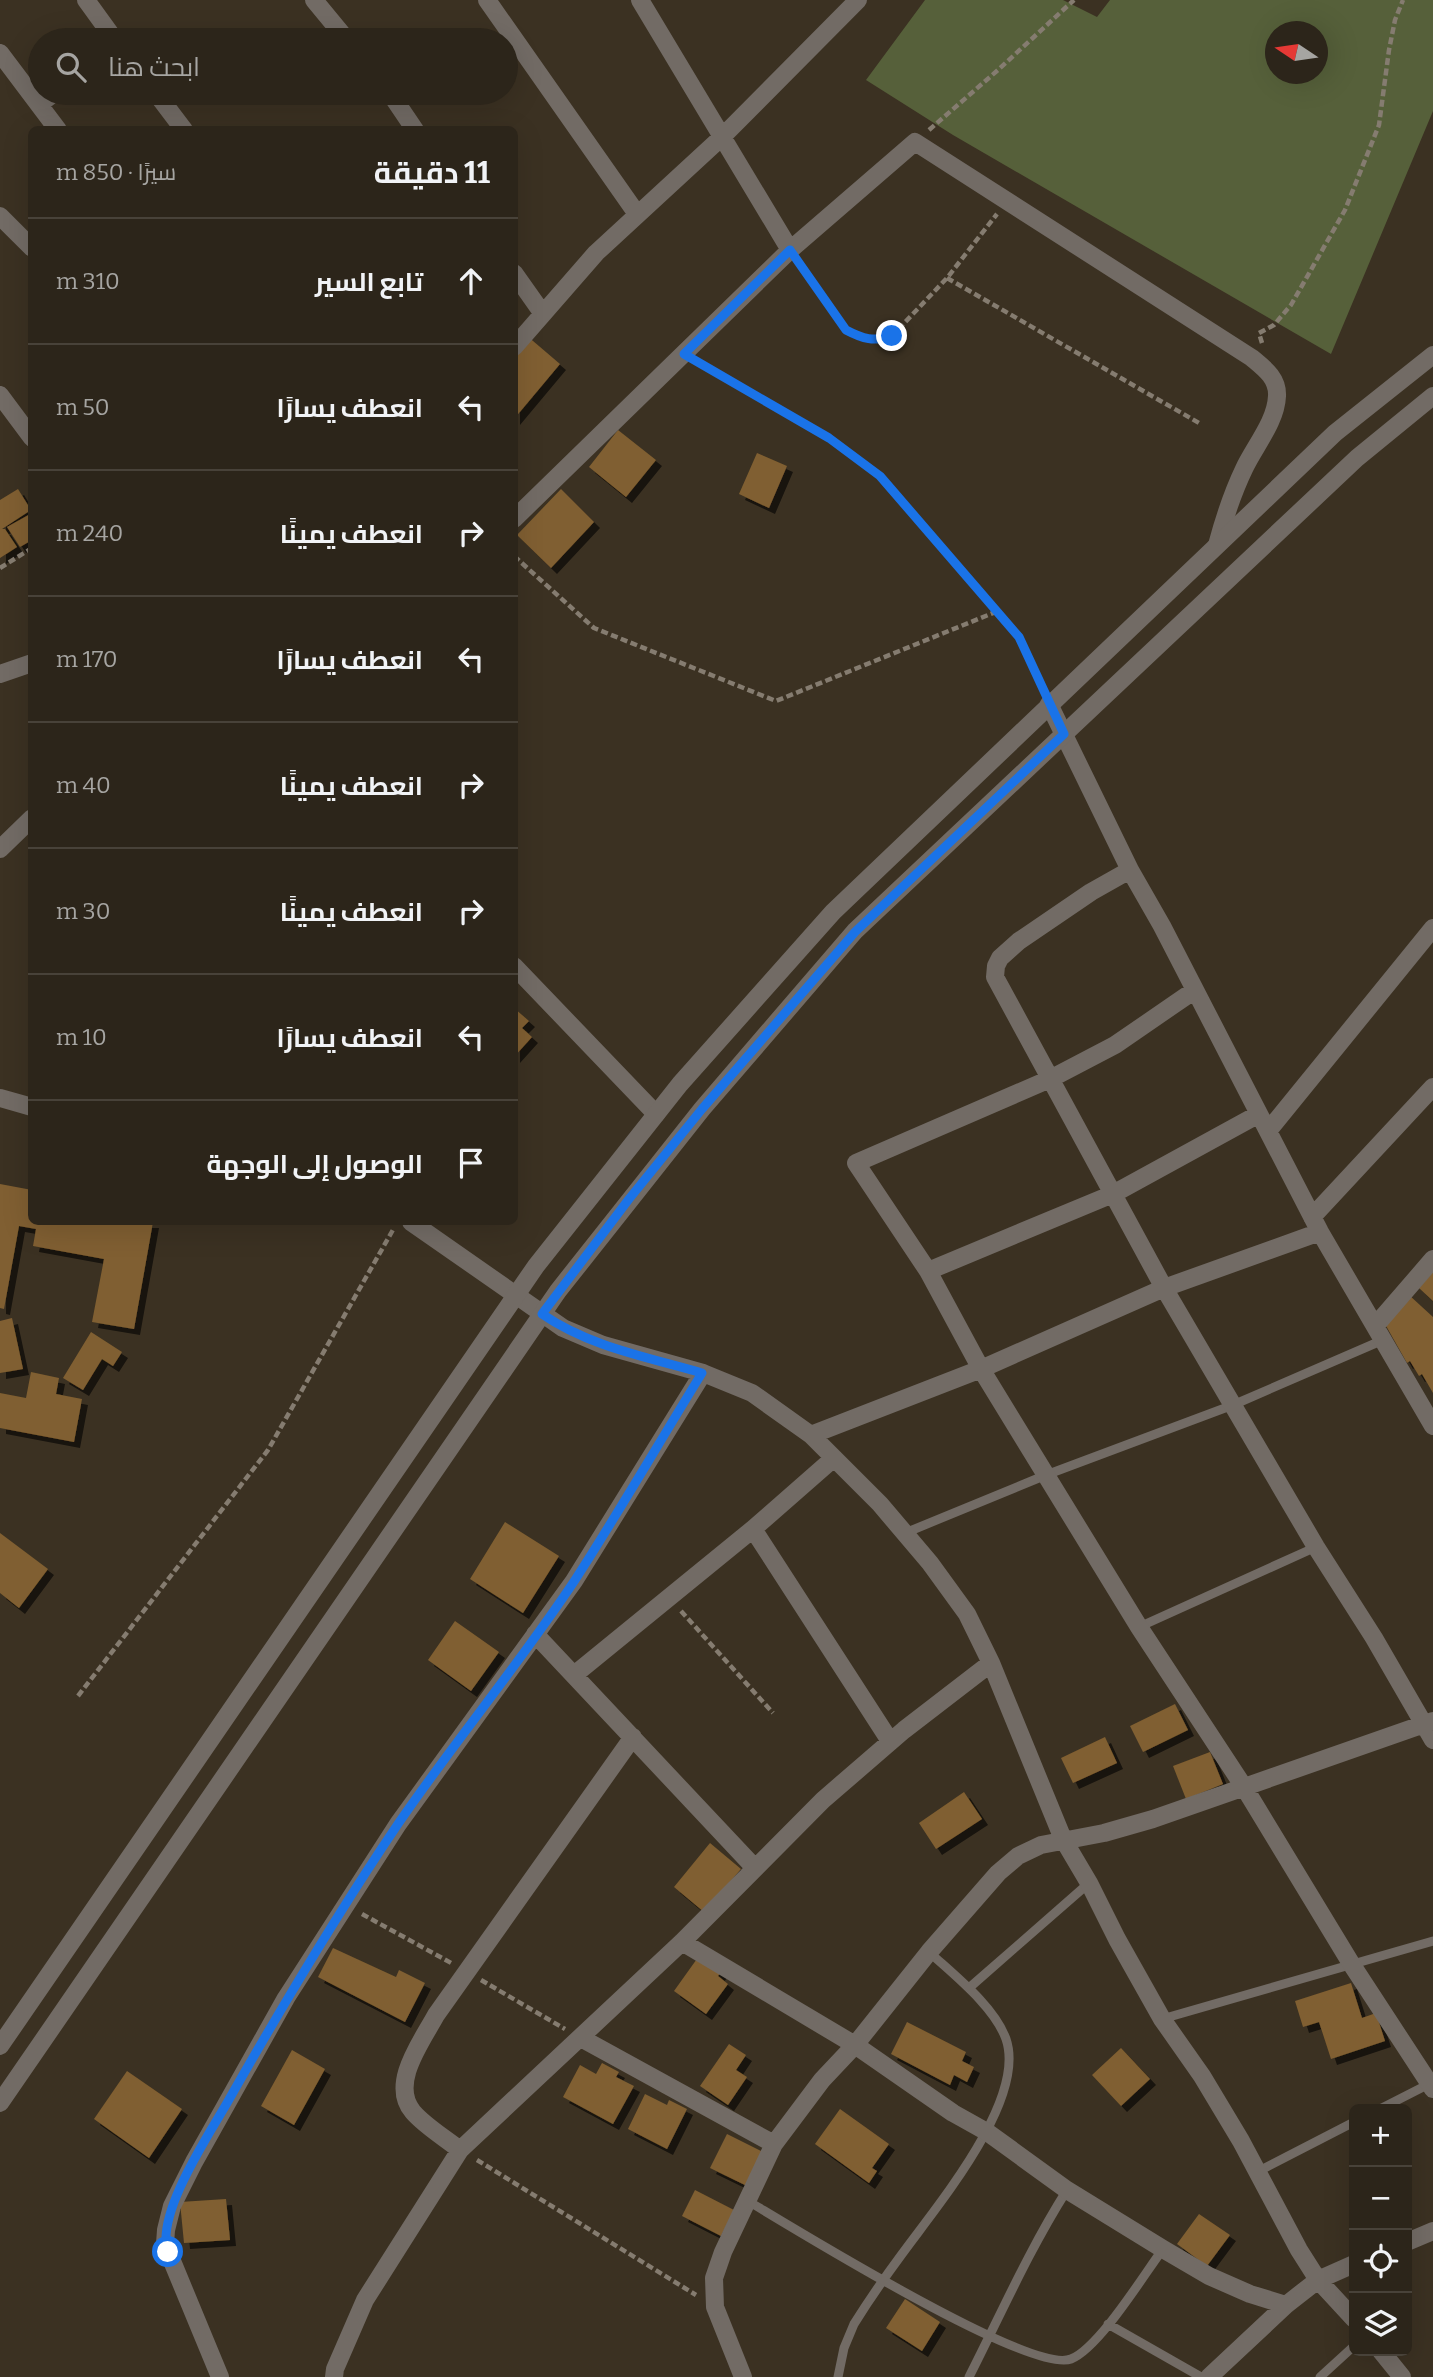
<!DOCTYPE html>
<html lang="ar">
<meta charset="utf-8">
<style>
:root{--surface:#2c251a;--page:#342d23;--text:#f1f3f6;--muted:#a6a5a2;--line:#484239}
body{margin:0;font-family:Bitter,Cairo,serif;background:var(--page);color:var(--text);direction:rtl}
.controls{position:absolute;right:21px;bottom:21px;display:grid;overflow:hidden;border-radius:10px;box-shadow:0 7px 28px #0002}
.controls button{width:63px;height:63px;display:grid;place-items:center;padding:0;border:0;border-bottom:2px solid var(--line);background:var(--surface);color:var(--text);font:35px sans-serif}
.compass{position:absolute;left:1265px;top:21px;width:63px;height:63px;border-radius:50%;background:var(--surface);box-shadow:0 7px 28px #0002;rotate:283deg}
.stop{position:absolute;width:21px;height:21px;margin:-16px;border:5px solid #1a73e8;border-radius:50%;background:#fff}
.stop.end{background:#1a73e8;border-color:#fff;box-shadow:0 2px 7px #0008}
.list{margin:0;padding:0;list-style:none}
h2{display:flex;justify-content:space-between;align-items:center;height:91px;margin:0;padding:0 28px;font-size:30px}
h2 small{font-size:23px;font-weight:400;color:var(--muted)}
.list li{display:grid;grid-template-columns:46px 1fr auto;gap:21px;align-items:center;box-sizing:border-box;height:126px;padding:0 28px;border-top:2px solid var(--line)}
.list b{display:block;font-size:26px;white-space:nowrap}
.list em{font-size:23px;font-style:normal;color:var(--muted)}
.icon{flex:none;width:38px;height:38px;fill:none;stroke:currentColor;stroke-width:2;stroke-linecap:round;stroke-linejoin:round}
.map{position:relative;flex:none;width:1433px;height:2377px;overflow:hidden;direction:ltr}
.search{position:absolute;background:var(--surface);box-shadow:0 7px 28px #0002;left:28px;top:28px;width:490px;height:77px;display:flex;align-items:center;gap:18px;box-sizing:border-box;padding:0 24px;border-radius:38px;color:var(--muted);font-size:26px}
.panel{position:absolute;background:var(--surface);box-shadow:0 7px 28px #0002;left:28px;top:126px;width:490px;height:1099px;border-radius:10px;direction:rtl}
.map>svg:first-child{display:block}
.green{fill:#56603a;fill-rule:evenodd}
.building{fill:#805f30;filter:url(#shadow)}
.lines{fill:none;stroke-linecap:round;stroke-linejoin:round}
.path{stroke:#857c70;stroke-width:4.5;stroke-dasharray:7 3.5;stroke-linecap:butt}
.service{stroke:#726b65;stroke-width:9}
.minor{stroke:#726b65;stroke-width:18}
.tertiary{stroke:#726b65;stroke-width:18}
.route{stroke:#1a73e8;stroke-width:9}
</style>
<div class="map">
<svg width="1433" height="2377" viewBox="0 0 1433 2377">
<defs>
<filter id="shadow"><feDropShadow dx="6" dy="6" stdDeviation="0" flood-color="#0009"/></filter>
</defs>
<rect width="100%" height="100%" fill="#3b3122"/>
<path class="green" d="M925 0H1063L1097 17 1110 0H1433V111L1331 354 953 135 866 80ZM1276 32H1318V74H1276Z"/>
<path class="building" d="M526 335 560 364 514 419V349Z
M618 430 656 460 626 497 589 467Z
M757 453 787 466 769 508 739 494Z
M18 489 31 510 2 529H5L17 547 0 558V500Z
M561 489 594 522 551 568 517 535Z
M32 513V540L20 547 7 527Z
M514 1008 529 1021 522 1028 532 1037 514 1057Z
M0 1184 32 1190V1222H153L134 1329 92 1322 104 1259 33 1246 36 1229 19 1226 4 1309 0 1308Z
M1433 1272V1301L1419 1288Z
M1409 1295 1433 1317V1393L1422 1374 1419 1376 1410 1361 1407 1363 1385 1324Z
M12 1318 23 1369 0 1373V1321Z
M91 1332 122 1352 113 1366 102 1359 83 1390 63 1378Z
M31 1372 59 1378 56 1394 82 1399 74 1442 0 1428V1393L26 1398Z
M505 1522 559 1556 523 1613 470 1579Z
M0 1533 48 1569 19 1608 0 1593Z
M455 1621 499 1652 471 1691 428 1660Z
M1175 1704 1188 1730 1143 1752 1130 1726Z
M1105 1737 1117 1763 1073 1783 1061 1758Z
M1210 1752 1223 1784 1186 1799 1173 1766Z
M964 1792 982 1819 936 1849 919 1823Z
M710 1843 741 1869 704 1912 674 1887Z
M333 1948 396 1977 399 1970 425 1983 405 2022 318 1977Z
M699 1956 721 1972 718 1976 728 1984 706 2014 674 1991Z
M1351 1983 1362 2018 1376 2013 1385 2041 1331 2059 1319 2022 1303 2027 1295 2001Z
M907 2022 966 2052 962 2061 974 2067 967 2082 954 2075 950 2085 891 2054Z
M729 2044 746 2055 736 2070 747 2077 728 2105 700 2086Z
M1121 2048 1150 2079 1121 2106 1092 2075Z
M292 2050 325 2069 294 2125 261 2106Z
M602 2063 619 2072 616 2077 634 2086 613 2124 563 2097 580 2065 596 2074Z
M127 2071 182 2109 149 2158 94 2119Z
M645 2094 667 2105 669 2100 687 2109 667 2149 628 2129Z
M840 2109 889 2144 872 2168 877 2171 869 2183 815 2144Z
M727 2134 765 2153 747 2186 710 2168Z
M695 2190 734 2210 721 2236 682 2216Z
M226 2199 230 2240 184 2243 180 2202Z
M1199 2214 1230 2235 1207 2266 1177 2244Z
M905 2299 940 2322 922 2351 886 2328Z"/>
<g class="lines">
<path class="path" d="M929 130 998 70 1074 0
M801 266 846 330 859 337 877 341 892 336 947 278 997 214
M947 278 1199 423
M1262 343 1259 333 1274 325 1291 305 1345 210 1379 125 1389 50 1395 20 1403 0
M699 363 829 438 880 476 1019 637 1041 687
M514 556 594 628 776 701 998 611
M0 568 32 548
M681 1611 773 1713
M78 1696 268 1450 394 1228
M362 1914 453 1964
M481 1980 565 2029
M477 2160 696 2295"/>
<path class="service" d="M905 1533 1046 1475 1233 1405 1383 1340
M1139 1627 1316 1547
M969 1988 1089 1883
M1162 2019 1433 1941
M1380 2109 1431 2083
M1257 2172 1354 2122
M748 2201C795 2229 1031 2375 1071 2359 1099 2348 1143 2276 1163 2249
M1108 2324 1201 2377
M838 2377 844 2348 854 2324C869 2300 885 2277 902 2254 936 2207 1027 2100 1006 2039 994 2006 954 1975 929 1952
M969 2377C1001 2314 1029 2250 1067 2190
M1320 2377 1354 2346"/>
<path class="minor" d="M86 0 115 40
M314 0 347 40
M487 0 637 214
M0 53 58 130
M156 93 184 130
M390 93 415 130
M40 104 54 93
M0 216 32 248
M790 250 915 142 1252 358C1264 368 1278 378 1277 396 1276 422 1254 447 1244 469 1232 494 1224 519 1217 545
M514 273 543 314
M514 347 596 253 723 136 858 0
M0 395 32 438
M514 519 790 250 640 0
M0 674 32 663
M1049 704 1130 870 1162 926 1320 1232 1433 1426
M0 849 32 818
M1130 870 1091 892 1019 941 1000 958 996 966 995 977 1164 1288 1316 1547 1374 1638 1433 1740
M514 966 656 1114
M1195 990 1115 1045 1050 1079 856 1163 928 1271 981 1369 1139 1627 1244 1787 1352 1965 1433 2089
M0 1098 32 1107
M1268 1131 1433 928
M1312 1217 1433 1087
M411 1222 563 1328 603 1345 703 1373 752 1393 811 1435 880 1504 930 1563 967 1614 991 1663 1063 1839 1089 1883 1117 1939 1162 2019 1202 2076 1241 2141 1299 2250 1318 2280 1354 2319
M928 1271 1113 1194 1259 1114
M1376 1325 1433 1259
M811 1435 981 1369 1164 1288 1320 1232
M834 1458 753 1529 890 1741
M535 1634 755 1868
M574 1675 753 1529
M682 1942 855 2045 953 2113 987 2132 1067 2190 1163 2249 1209 2276 1250 2294 1286 2305
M581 2038 774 2144
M460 2150C445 2138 425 2126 413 2112 389 2084 422 2041 436 2015L633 1737
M1407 2242 1433 2231
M1381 2351 1402 2377
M220 2377 165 2244 166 2230 172 2206 194 2162 286 1998 398 1824 574 1581 703 1373
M334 2377 335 2369 365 2300 460 2150 682 1942 823 1800 904 1730 991 1663
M743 2377 715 2307 714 2278 723 2252 774 2144 822 2080 855 2045 929 1952 998 1873 1018 1856 1041 1845 1104 1833 1153 1819 1433 1721
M1209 2377 1286 2305 1318 2280 1354 2264"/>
<path class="tertiary" d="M0 2046 536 1266 680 1084 833 912 1335 433 1433 355
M0 2103 558 1291 702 1109 855 931 1357 458 1433 396"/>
</g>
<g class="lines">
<path class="route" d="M168 2252C155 2215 208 2136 227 2103 281 2008 337 1914 398 1824 455 1741 520 1663 575 1580 619 1512 660 1441 702 1373 647 1357 590 1347 542 1314L629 1199 702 1109 855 932 1064 734 1019 637 880 476 829 438 684 354 790 250 846 330C863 339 874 342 892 336"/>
</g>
</svg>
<div class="controls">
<button>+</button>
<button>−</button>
<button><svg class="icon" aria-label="locate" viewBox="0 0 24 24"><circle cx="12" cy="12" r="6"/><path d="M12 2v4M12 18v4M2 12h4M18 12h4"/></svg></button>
<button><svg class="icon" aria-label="layers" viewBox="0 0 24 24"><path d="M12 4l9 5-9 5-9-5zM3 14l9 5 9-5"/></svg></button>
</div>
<svg class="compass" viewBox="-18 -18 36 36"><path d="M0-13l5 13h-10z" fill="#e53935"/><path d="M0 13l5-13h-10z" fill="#a6a5a2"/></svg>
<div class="stop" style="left:168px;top:2252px"></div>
<div class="stop end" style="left:892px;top:336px"></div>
<div class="search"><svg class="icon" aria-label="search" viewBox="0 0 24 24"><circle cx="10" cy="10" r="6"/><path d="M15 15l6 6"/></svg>ابحث هنا</div>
<section class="panel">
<h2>11 دقيقة<small>سيرًا · 850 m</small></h2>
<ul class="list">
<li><svg class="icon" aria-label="ahead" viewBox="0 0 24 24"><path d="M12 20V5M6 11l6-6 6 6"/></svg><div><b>تابع السير</b></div><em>310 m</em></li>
<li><svg class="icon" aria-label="left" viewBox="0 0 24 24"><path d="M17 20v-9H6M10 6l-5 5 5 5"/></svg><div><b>انعطف يسارًا</b></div><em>50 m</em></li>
<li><svg class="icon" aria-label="right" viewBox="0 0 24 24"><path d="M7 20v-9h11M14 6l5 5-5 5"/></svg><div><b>انعطف يمينًا</b></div><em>240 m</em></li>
<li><svg class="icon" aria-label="left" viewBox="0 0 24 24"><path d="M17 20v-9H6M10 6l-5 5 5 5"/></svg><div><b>انعطف يسارًا</b></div><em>170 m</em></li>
<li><svg class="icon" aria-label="right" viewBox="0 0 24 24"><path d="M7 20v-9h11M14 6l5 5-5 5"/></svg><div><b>انعطف يمينًا</b></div><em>40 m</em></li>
<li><svg class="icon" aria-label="right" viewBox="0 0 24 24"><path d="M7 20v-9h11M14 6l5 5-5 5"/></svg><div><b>انعطف يمينًا</b></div><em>30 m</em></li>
<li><svg class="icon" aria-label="left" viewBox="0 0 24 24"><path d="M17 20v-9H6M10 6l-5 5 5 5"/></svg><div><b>انعطف يسارًا</b></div><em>10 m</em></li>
<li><svg class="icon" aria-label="arrive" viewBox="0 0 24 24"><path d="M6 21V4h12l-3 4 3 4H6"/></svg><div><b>الوصول إلى الوجهة</b></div></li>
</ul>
</section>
</div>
